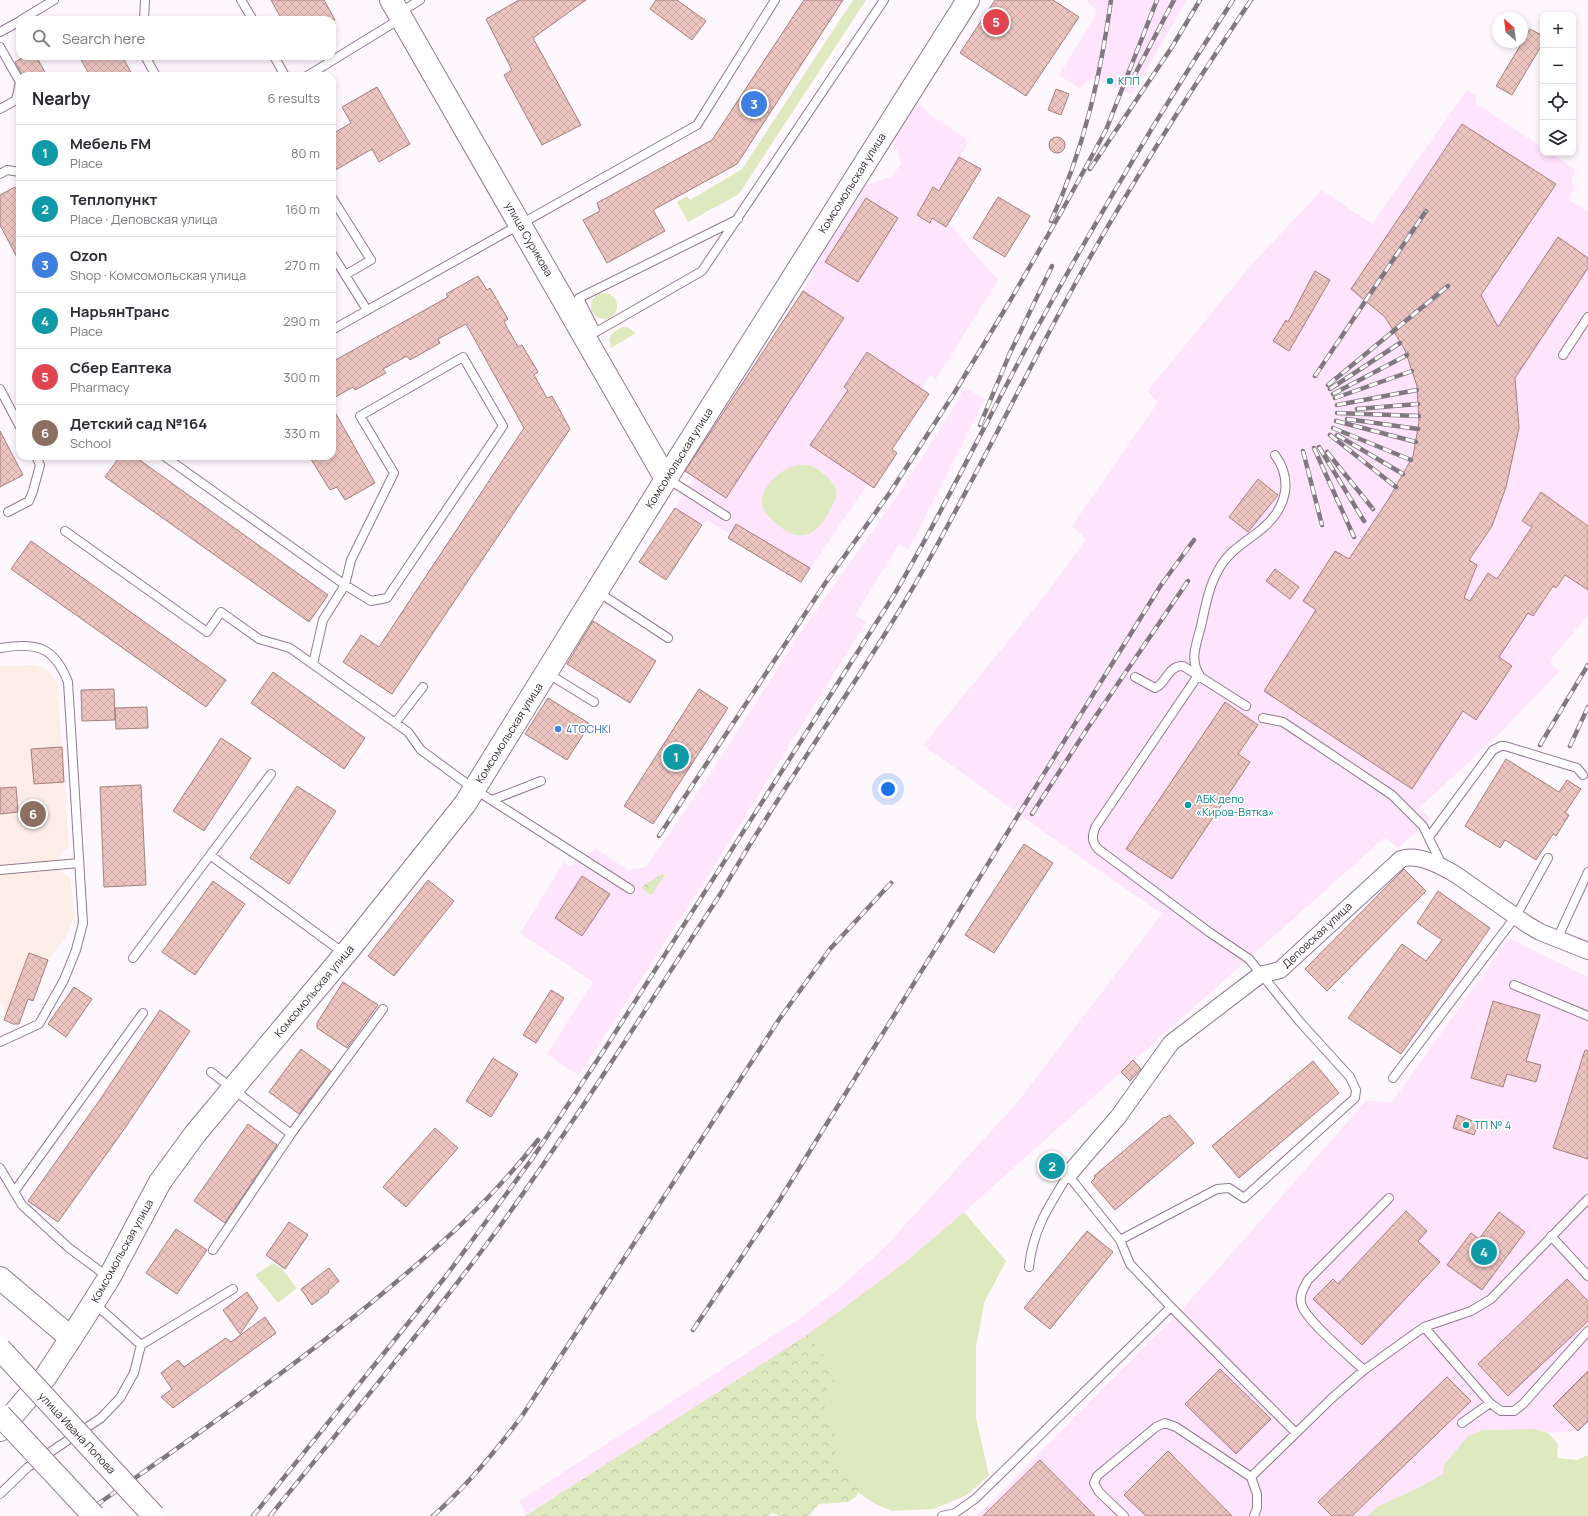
<!DOCTYPE html>
<meta charset="utf-8">
<style>
:root{--surface:#fff;--page:#f2f2f3;--text:#2b2b33;--muted:#7c7c81;--line:#e1e1e2;--accent:#8d39a6}
body{margin:0;font-family:Manrope,sans-serif;background:var(--page);color:var(--text)}
.controls{position:absolute;right:12px;top:12px;display:grid;overflow:hidden;border-radius:8px;box-shadow:0 2px 6px #0003}
.controls button{width:36px;height:36px;display:grid;place-items:center;padding:0;border:0;border-bottom:1px solid var(--line);background:var(--surface);color:var(--text);font:20px sans-serif}
.compass{position:absolute;left:1492px;top:12px;width:36px;height:36px;border-radius:50%;background:var(--surface);box-shadow:0 2px 6px #0003;rotate:332deg}
.you{position:absolute;left:888px;top:789px;width:14px;height:14px;margin:-10px;border:3px solid #fff;border-radius:50%;background:#1a73e8;box-shadow:0 0 0 6px #1a73e833}
.badge{display:grid;place-items:center;width:26px;height:26px;border-radius:50%;background:var(--accent);color:#fff;font-size:13px;font-weight:700}
.pin{position:absolute;translate:-50% -50%;border:2px solid #fff;box-shadow:0 1px 4px #0006}
.list{margin:0;padding:0;list-style:none}
h2{display:flex;justify-content:space-between;align-items:center;height:52px;margin:0;padding:0 16px;font-size:17px}
h2 small{font-size:13px;font-weight:400;color:var(--muted)}
.list li{display:grid;grid-template-columns:26px 1fr auto;gap:12px;align-items:center;box-sizing:border-box;height:56px;padding:0 16px;border-top:1px solid var(--line)}
.list b{display:block;font-size:15px;white-space:nowrap}
.list p{margin:0;font-size:13px;white-space:nowrap;color:var(--muted)}
.list em{font-size:13px;font-style:normal;color:var(--muted)}
.icon{flex:none;width:22px;height:22px;fill:none;stroke:currentColor;stroke-width:2;stroke-linecap:round;stroke-linejoin:round}
.map{position:relative;flex:none;width:1588px;height:1516px;overflow:hidden}
.search{position:absolute;background:var(--surface);box-shadow:0 2px 6px #0003;left:16px;top:16px;width:320px;height:44px;display:flex;align-items:center;gap:10px;box-sizing:border-box;padding:0 14px;border-radius:12px;color:var(--muted);font-size:15px}
.panel{position:absolute;background:var(--surface);box-shadow:0 2px 6px #0003;left:16px;top:72px;width:320px;height:388px;border-radius:12px}
.map>svg:first-child{display:block}
.built{fill:#ffe4fe}
.education{fill:#fcede7}
.green{fill:#dee9c0}
.forest{fill:url(#forest-crowns)}
.building{fill:url(#building-cross-hatch);stroke:#a47f7c}
.lines{fill:none;stroke-linecap:round;stroke-linejoin:round}
.lane-casing{stroke:#917991;stroke-width:10}
.street-casing{stroke:#917991;stroke-width:18}
.secondary-casing{stroke:#917991;stroke-width:24}
.lane{stroke:#fff;stroke-width:8}
.street{stroke:#fff;stroke-width:16}
.secondary{stroke:#fff;stroke-width:22}
.rail-casing{stroke:#827882;stroke-width:4.5}
.rail{stroke:#fff;stroke-width:3;stroke-dasharray:9;stroke-linecap:butt}
.secondary-bridge-casing{stroke:#917991;stroke-width:24;stroke-linecap:butt}
.secondary-bridge{stroke:#fff;stroke-width:22}
.culture-dot{fill:#0f9aa8;stroke:#fff;stroke-width:1.5}
.shop-dot{fill:#3f7fe0;stroke:#fff;stroke-width:1.5}
.labels{text-anchor:middle;stroke-width:3.5;stroke-linejoin:round;paint-order:stroke}
.culture-label{font-size:11px;fill:#0d838f;stroke:#fff;text-anchor:start}
.street-label{font-size:11px;fill:#362b36;stroke:#fff}
.shop-label{font-size:11px;fill:#366cbe;stroke:#fff;text-anchor:start}
</style>
<div class="map">
<svg width="1588" height="1516" viewBox="0 0 1588 1516">
<defs>
<pattern id="forest-crowns" width="20" height="18" patternUnits="userSpaceOnUse"><rect width="20" height="18" fill="#dee9c0"/><path d="M2 6a3 3 0 1 1 6 0M12 15a3 3 0 1 1 6 0" fill="none" stroke="#bfc8a6"/></pattern>
<pattern id="building-cross-hatch" width="8" height="8" patternUnits="userSpaceOnUse"><rect width="8" height="8" fill="#ecc4c0"/><path d="M0 0l8 8M0 8l8-8" fill="none" stroke="#cba9a6"/></pattern>
</defs>
<rect width="100%" height="100%" fill="#fef8fe"/>
<path class="built" d="M1086 0H1187L1132 94 1092 79 1079 88 1059 75 1096 15 1095 9Z
M1467 90 1476 95 1477 104 1543 148V153H1551L1575 169 1572 179 1575 187 1568 199 1588 212V615L1549 662 1560 671 1499 734 1419 808 1431 819 1423 826 1398 848 1385 837 964 1212 904 1263 793 1346 527 1514 519 1501 802 1317 838 1289 884 1248 1016 1104 1162 914 1044 832 923 745 1005 645 1049 590 1086 539 1072 526 1158 402 1147 391 1253 263 1322 190 1372 224Z
M916 102 923 106 927 113 965 138 968 143 960 157 981 169 948 223 998 280 936 379 930 375 898 425 889 453 801 582 728 538 730 534 707 520 702 525 675 508 694 477 684 471 813 275 814 267 862 189 868 184 891 177 901 164 894 139Z
M966 388 985 399 909 549 899 544 855 615 866 622 713 868 579 1075 571 1071 547 1054 593 982 520 933 564 862 570 866 596 849 628 870 646 867 708 777 801 632 899 493Z
M1509 938 1588 977V1421L1578 1431 1518 1434 1434 1516H977L1185 1306 1366 1101 1392 1102Z"/>
<path class="education" d="M32 665 41 667 48 671 57 682 69 847 60 854V865L61 871 71 879 74 916 66 937 48 960 29 953 6 1015 0 1000V666Z"/>
<path class="green" d="M853 0H866L739 194 688 222 677 202 687 196 690 200 742 169Z
M591 306a13 13 0 1 1 26 0a13 13 0 1 1-26 0Z
M622 327H628L636 333 611 348 609 339 612 333Z
M810 465C819 470 833 479 836 490 838 497 833 504 830 510 818 534 801 545 778 525 773 521 768 517 765 512 754 494 776 473 791 467 797 465 804 465 810 465Z
M964 1212 1006 1261 984 1303 976 1347V1418L989 1475 967 1495 934 1509 892 1511 875 1504 853 1489 800 1427 839 1373 807 1335 904 1263Z
M273 1263 282 1269 297 1288 278 1303 255 1275Z
M1534 1429 1548 1433 1558 1444 1557 1458 1577 1460 1588 1455V1516H1368L1377 1507 1420 1487 1443 1474 1444 1465 1468 1436 1482 1430Z"/>
<path class="forest" d="M662 874 665 875 653 893 650 895 642 888 644 885Z
M807 1335 839 1373 824 1394 825 1411 836 1438V1464L846 1473 856 1476 860 1487 856 1497 848 1502 819 1504 809 1516H779L773 1513 767 1516H525Z"/>
<path class="building" d="M271 0H324L335 20H282Z
M519 0H586L533 38 581 125 542 145 504 75 512 70 486 19Z
M656 0H677L706 21 692 40 650 9Z
M804 0H843L737 164 653 210 665 231 607 263 583 220 600 211 597 203 712 140Z
M995 0H1053L1079 17 1026 96 960 53Z
M1530 29 1543 36V43L1512 95 1496 86Z
M25 56H36L47 76H23L15 62Z
M79 56H122L133 76H90Z
M377 87 410 144 379 162 372 149 332 172V134L351 123 342 107Z
M1056 89 1069 94 1061 115 1048 110Z
M1462 124 1556 184 1481 295 1498 327 1558 237 1588 258V268L1515 378 1519 428 1506 487 1492 526 1469 560 1477 565 1464 598 1470 601 1488 573 1497 579 1532 527 1522 521 1541 492 1588 526V590L1565 575 1556 588 1553 586 1533 616 1528 613 1499 657 1512 666 1476 720 1463 711 1412 789 1264 691 1316 610 1303 601 1335 551 1349 559 1388 500 1413 456 1419 422 1417 386 1405 350 1385 317 1351 289Z
M1049 145a8 8 0 1 1 16 0a8 8 0 1 1-16 0Z
M959 157 981 169 946 227 932 218 930 223 917 215 933 187 939 191Z
M15 187 20 196V263L0 225V195Z
M998 197 1030 216 1005 257 973 238Z
M866 198 898 218 858 282 825 262Z
M1315 271 1330 280 1289 351 1273 341 1286 320 1288 322Z
M478 276 487 290 490 288 508 319 504 322 518 347 522 345 538 372 534 375 547 398 552 396 570 429 392 694 343 662 361 635 379 647 524 428 466 324 438 339 440 343 410 360 407 356 383 369 386 373 355 390 353 387 332 399V362L448 297 446 294Z
M803 291 844 318 726 498 685 471Z
M867 352 929 394 892 449 897 453 874 488 810 445 848 390 844 387Z
M332 407 375 483 345 500 337 487 330 490 309 456H332Z
M0 431 23 475 0 487Z
M120 456H134L328 595 309 622 105 477Z
M1258 479 1278 495 1248 532 1229 517Z
M675 508 702 525 666 580 639 562Z
M736 524 810 568 801 582 728 538Z
M31 541 226 680 206 707 11 569Z
M1275 569 1299 587 1290 599 1266 581Z
M593 621 656 661 630 703 567 664Z
M273 672 365 738 344 769 251 703Z
M114 689 115 720 82 721 81 690Z
M699 689 728 708 653 824 624 806Z
M548 698 590 724 567 760 525 734Z
M1225 702 1258 725 1238 754 1250 762 1172 879 1126 849Z
M147 707 148 728 116 729 115 708Z
M221 738 251 758 204 831 173 811Z
M62 747 64 782 34 784 31 749Z
M1506 759 1559 792 1567 780 1581 789 1565 813 1569 815 1556 836 1553 834 1536 860 1505 840 1500 848 1465 826Z
M141 785 146 885 104 887 100 787Z
M297 786 336 811 289 884 250 858Z
M16 787 18 812 0 814V788Z
M1024 844 1053 863 994 953 965 935Z
M1404 869 1426 891 1327 991 1305 969Z
M582 876 610 894 582 936 555 918Z
M428 880 454 901 394 976 368 956Z
M213 881 245 904 195 975 162 952Z
M1438 891 1490 928 1401 1054 1348 1018 1402 944 1426 961 1442 940 1417 923Z
M29 953 48 960 33 1001 28 999 19 1024H13L4 1020Z
M343 982 378 1005 347 1048 317 1028V1023Z
M74 987 92 999 66 1037 48 1024Z
M551 990 564 998 536 1043 523 1035Z
M1493 1001 1540 1015 1526 1061 1541 1065 1536 1082 1507 1074 1503 1087 1471 1078Z
M160 1010 190 1031 125 1128 58 1222 28 1201 99 1101Z
M301 1049 331 1071 299 1114 269 1092Z
M1585 1050 1588 1051V1159L1553 1148Z
M493 1058 518 1074 491 1117 466 1101Z
M1133 1060 1141 1069 1130 1081 1121 1072Z
M1313 1061 1339 1093 1239 1178 1212 1146Z
M1170 1115 1194 1143 1115 1210 1091 1182 1095 1178 1094 1176 1164 1117 1165 1118Z
M1457 1115 1478 1123 1474 1135 1453 1128Z
M248 1124 277 1145 225 1223 194 1201Z
M435 1128 458 1148 406 1207 383 1187Z
M1051 1154 1064 1163 1053 1178 1040 1169Z
M1406 1211 1427 1231 1418 1241 1440 1262 1362 1345 1313 1299 1333 1279 1338 1284Z
M1499 1212 1525 1232 1482 1290 1447 1265 1471 1233 1479 1239Z
M289 1222 308 1235 285 1269 266 1255Z
M176 1229 207 1250 177 1294 146 1273Z
M1087 1231 1113 1252 1050 1329 1024 1308Z
M329 1268 339 1281 328 1291 329 1292 312 1305 301 1289Z
M1567 1279 1588 1301V1321L1508 1396 1478 1364Z
M247 1292 258 1308 240 1334 223 1310Z
M265 1317 276 1333 173 1408 161 1397 172 1389 161 1373 178 1360 184 1367 226 1338 231 1342Z
M1220 1369 1271 1419 1236 1454 1185 1404Z
M1588 1371V1421L1578 1431 1553 1406Z
M1447 1377 1471 1401 1352 1516H1332L1318 1502Z
M1168 1451 1232 1516H1146L1124 1495Z
M1040 1460 1095 1516H983Z"/>
<g class="lines">
<g class="lane-casing">
<path id="lane" d="M241 0 253 20
M399 13 420 0
M21 20 54 0
M144 20 145 0
M0 32 20 21
M0 47 20 82 16 100 0 109
M145 56 156 76
M274 56 285 76
M307 76 400 19
M0 174 7 170 20 172
M332 198 371 260 345 275
M738 219 579 298 596 332 702 271 884 0
M332 254 367 310
M332 330 697 125 775 0
M1563 355 1588 317
M0 389 20 427
M164 456 345 585 351 560 394 473 360 416 463 357 503 426 387 598 371 601 345 585 323 620 313 664
M668 479 726 516
M8 512 29 501 33 491 40 465 36 456
M65 531 207 632 221 612 259 639 290 648 408 732 421 750 474 789 630 889
M598 592 668 638
M0 648C36 642 54 646 68 682L83 923 76 950 64 980 39 1024 0 1042
M547 673 594 702
M1135 677 1155 688C1166 684 1168 665 1183 666L1246 706
M1263 718 1283 722 1392 795 1423 826 1442 865
M395 723 423 687
M492 800 541 781
M1429 837 1493 750 1501 746H1505L1577 768 1583 775
M210 855 345 954
M0 870 79 863
M1557 939 1588 872
M133 958 271 774
M1514 985 1588 1016
M211 1072 291 1134 213 1250
M1393 1078 1516 916 1548 858
M291 1134 383 1009
M0 1168 22 1205 69 1248 108 1277
M14 1192 143 1013
M1551 1236 1588 1276
M1029 1267C1033 1229 1049 1206 1068 1175L1120 1240 1217 1189 1229 1188 1244 1198 1355 1098 1356 1090 1350 1077 1300 1022 1249 959 1209 932 1098 849C1091 841 1092 835 1096 826L1199 674C1190 660 1196 645 1200 630 1205 610 1208 587 1219 569 1229 550 1248 541 1263 528 1287 507 1293 480 1275 455
M94 1303 141 1345 233 1289
M1171 1307 1296 1433
M1424 1327 1490 1403 1501 1411H1514L1523 1404 1588 1331
M1364 1370C1350 1357 1308 1322 1302 1306 1298 1296 1304 1288 1308 1280L1389 1198
M1462 1423 1490 1403
M1251 1477 1332 1398 1364 1370 1424 1327 1471 1311 1491 1299 1588 1199
M0 1494 28 1467 101 1418 120 1398 134 1373 141 1345
M942 1516 955 1513 975 1499 1171 1307 1130 1264 1120 1240
M1124 1516 1099 1492 1094 1483 1097 1476 1156 1427 1165 1423 1176 1427 1251 1477 1257 1494V1508L1254 1516"/>
</g>
<g class="street-casing">
<path id="street" d="M1068 1175 1118 1117 1171 1043 1260 975 1280 970 1401 859C1418 853 1441 866 1455 874L1525 923 1540 932 1588 951"/>
</g>
<g class="secondary-casing">
<path id="secondary" d="M391 0 666 479
M0 1278 71 1338
M0 1430 46 1376 71 1338 109 1278 160 1182 195 1134 351 947 465 804 676 463 968 0"/>
</g>
<use href="#lane" class="lane"/>
<use href="#street" class="street"/>
<use href="#secondary" class="secondary"/>
<g class="rail-casing">
<path id="rail" d="M1132 80 1174 0
M1090 169 1172 47 1200 0
M1051 221C1084 149 1100 78 1111 0
M1315 376 1426 211
M1328 385 1448 286
M1330 389 1400 343
M1333 394 1407 355
M1335 398 1412 371
M1337 405 1417 390
M1357 409 1418 404
M1337 413 1419 416
M1347 419 1418 429
M1336 421 1416 442
M980 425 1010 353 1052 266
M1333 428 1411 460
M1330 435 1396 487
M1337 435 1403 474
M1319 447 1364 521
M1314 448 1354 537
M1303 451 1322 525
M1327 452 1373 509
M1540 745 1588 665
M1570 746 1588 707
M1032 814 1087 729 1188 581
M659 836 826 582 891 491 953 395 1010 301 1063 209 1106 130 1157 0
M693 1330 777 1204 1161 585 1194 540
M81 1516C183 1444 287 1373 383 1293 440 1246 493 1198 538 1140
M253 1516 446 1276 532 1159 608 1044 894 595C945 508 988 417 1037 328 1098 216 1163 107 1233 0
M270 1516C344 1424 421 1333 492 1237 573 1126 646 1008 721 893 785 781 863 677 926 565 978 473 1024 377 1075 284 1129 186 1189 93 1251 0
M433 1516C467 1486 495 1452 522 1416L780 1018 830 949 891 883"/>
</g>
<use href="#rail" class="rail"/>
<g class="secondary-bridge-casing">
<path id="secondary-bridge" d="M0 1349 154 1516
M0 1415 94 1516"/>
</g>
<use href="#secondary-bridge" class="secondary-bridge"/>
</g>
<g class="culture-dot">
<circle cx="1110" cy="81" r="4"/>
<circle cx="1188" cy="805" r="4"/>
<circle cx="1466" cy="1125" r="4"/>
</g>
<circle class="shop-dot" cx="558" cy="729" r="4"/>
<g class="labels">
<g class="culture-label">
<text x="1118" y="85">КПП</text>
<text x="1196" y="803">АБК депо<tspan x="1196" dy="13">«Киров-Вятка»</tspan></text>
<text x="1474" y="1129">ТП № 4</text>
</g>
<g class="street-label">
<text transform="translate(852 183) rotate(-58)" y="4">Комсомольская улица</text>
<text transform="translate(529 239) rotate(60)" y="4">улица Сурикова</text>
<text transform="translate(679 458) rotate(-58)" y="4">Комсомольская улица</text>
<text transform="translate(509 733) rotate(-58)" y="4">Комсомольская улица</text>
<text transform="translate(1317 935) rotate(-43)" y="4">Деповская улица</text>
<text transform="translate(314 991) rotate(-50)" y="4">Комсомольская улица</text>
<text transform="translate(122 1251) rotate(-61)" y="4">Комсомольская улица</text>
<text transform="translate(77 1433) rotate(47)" y="4">улица Ивана Попова</text>
</g>
<g class="shop-label">
<text x="566" y="733">4TOCHKI</text>
</g>
</g>
</svg>
<div class="controls">
<button>+</button>
<button>−</button>
<button><svg class="icon" aria-label="locate" viewBox="0 0 24 24"><circle cx="12" cy="12" r="6"/><path d="M12 2v4M12 18v4M2 12h4M18 12h4"/></svg></button>
<button><svg class="icon" aria-label="layers" viewBox="0 0 24 24"><path d="M12 4l9 5-9 5-9-5zM3 14l9 5 9-5"/></svg></button>
</div>
<svg class="compass" viewBox="-18 -18 36 36"><path d="M0-13l5 13h-10z" fill="#e53935"/><path d="M0 13l5-13h-10z" fill="#7c7c81"/></svg>
<div class="you"></div>
<div class="pin badge" style="left:676px;top:757px;background:#0f9aa8">1</div>
<div class="pin badge" style="left:1052px;top:1166px;background:#0f9aa8">2</div>
<div class="pin badge" style="left:754px;top:104px;background:#3f7fe0">3</div>
<div class="pin badge" style="left:1484px;top:1252px;background:#0f9aa8">4</div>
<div class="pin badge" style="left:996px;top:22px;background:#e0444e">5</div>
<div class="pin badge" style="left:33px;top:814px;background:#8d6e63">6</div>
<div class="search"><svg class="icon" aria-label="search" viewBox="0 0 24 24"><circle cx="10" cy="10" r="6"/><path d="M15 15l6 6"/></svg>Search here</div>
<section class="panel">
<h2>Nearby<small>6 results</small></h2>
<ul class="list">
<li><span class="badge" style="background:#0f9aa8">1</span><div><b>Мебель FM</b><p>Place</p></div><em>80 m</em></li>
<li><span class="badge" style="background:#0f9aa8">2</span><div><b>Теплопункт</b><p>Place · Деповская улица</p></div><em>160 m</em></li>
<li><span class="badge" style="background:#3f7fe0">3</span><div><b>Ozon</b><p>Shop · Комсомольская улица</p></div><em>270 m</em></li>
<li><span class="badge" style="background:#0f9aa8">4</span><div><b>НарьянТранс</b><p>Place</p></div><em>290 m</em></li>
<li><span class="badge" style="background:#e0444e">5</span><div><b>Сбер Еаптека</b><p>Pharmacy</p></div><em>300 m</em></li>
<li><span class="badge" style="background:#8d6e63">6</span><div><b>Детский сад №164</b><p>School</p></div><em>330 m</em></li>
</ul>
</section>
</div>
